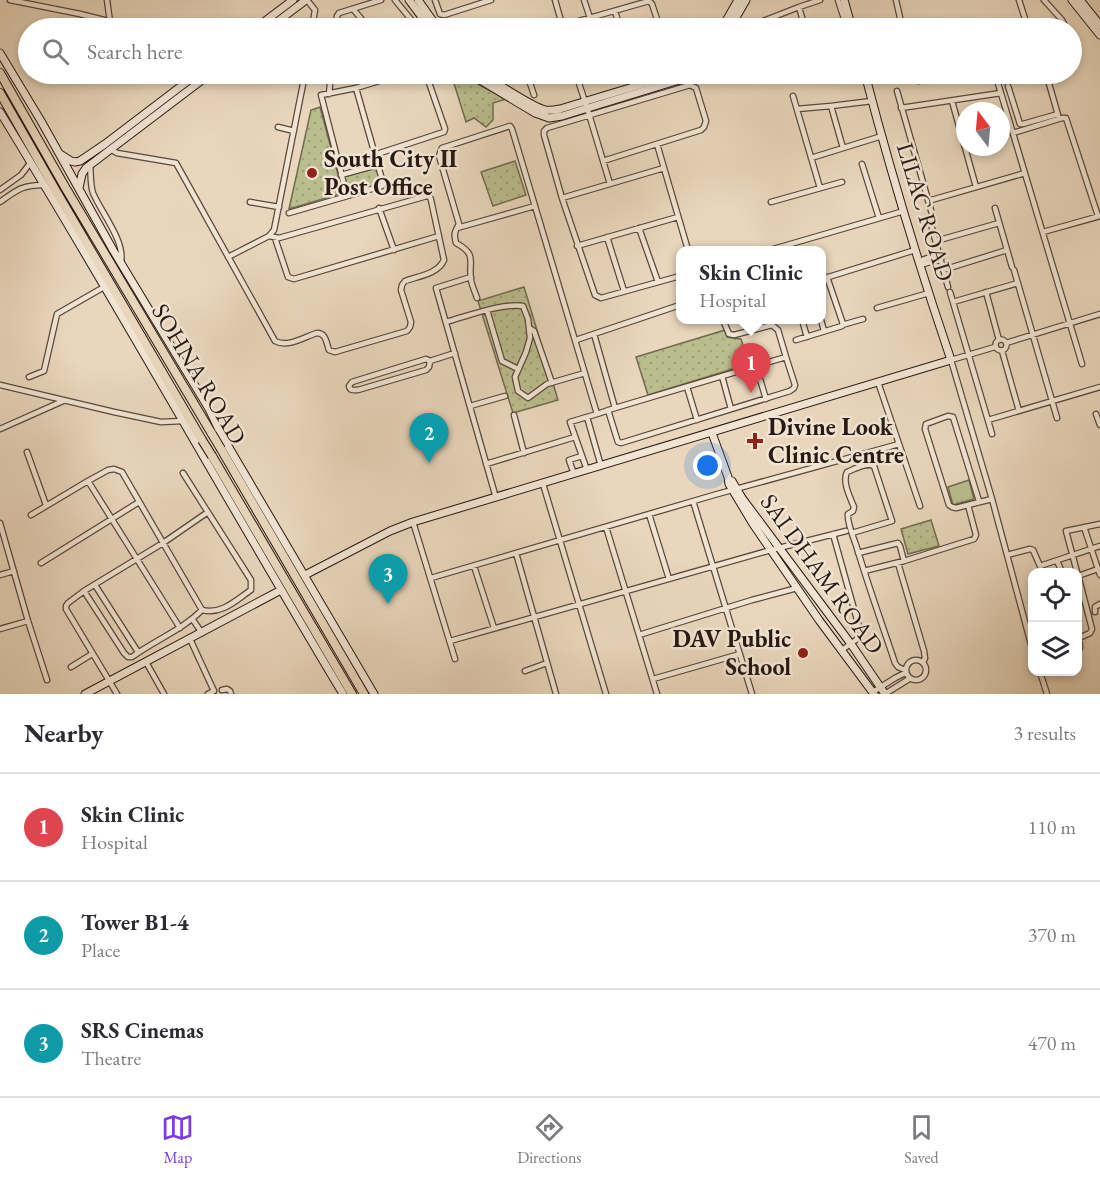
<!DOCTYPE html>
<style>
:root{--surface:#fff;--page:#f7f7f7;--text:#2b2b33;--muted:#7c7c81;--line:#e1e1e2;--accent:#7c3aed}
body{margin:0;font-family:"EB Garamond",serif;background:var(--page);color:var(--text)}
.controls{position:absolute;right:18px;bottom:18px;display:grid;overflow:hidden;border-radius:12px;box-shadow:0 3px 9px #0003}
.controls button{width:54px;height:54px;display:grid;place-items:center;padding:0;border:0;border-bottom:2px solid var(--line);background:var(--surface);color:var(--text);font:30px sans-serif}
.compass{position:absolute;left:956px;top:102px;width:54px;height:54px;border-radius:50%;background:var(--surface);box-shadow:0 3px 9px #0003;rotate:344deg}
.you{position:absolute;left:708px;top:466px;width:21px;height:21px;margin:-15px;border:4px solid #fff;border-radius:50%;background:#1a73e8;box-shadow:0 0 0 9px #1a73e833}
.badge{display:grid;place-items:center;width:39px;height:39px;border-radius:50%;background:var(--accent);color:#fff;font-size:20px;font-weight:700}
.pin{position:absolute;translate:-50% -50px;filter:drop-shadow(0 2px 3px #0008)}
.pin::after{content:'';position:absolute;top:32px;width:21px;height:18px;background:inherit;clip-path:polygon(0 0,100% 0,50% 100%)}
.popup{position:absolute;left:676px;top:246px;width:150px;height:78px;box-sizing:border-box;display:grid;place-content:center;border-radius:12px;background:var(--surface);filter:drop-shadow(0 2px 4px #0005);font-size:20px;white-space:nowrap;color:var(--muted)}
.popup b{font-size:22px;color:var(--text)}
.popup::after{content:'';position:absolute;left:50%;top:100%;margin-left:-12px;border:12px solid transparent;border-top-color:var(--surface)}
.list{margin:0;padding:0;list-style:none}
h2{display:flex;justify-content:space-between;align-items:center;height:78px;margin:0;padding:0 24px;font-size:26px}
h2 small{font-size:20px;font-weight:400;color:var(--muted)}
.list li{display:grid;grid-template-columns:39px 1fr auto;gap:18px;align-items:center;box-sizing:border-box;height:108px;padding:0 24px;border-top:2px solid var(--line)}
.list b{display:block;font-size:22px;white-space:nowrap}
.list p{margin:0;font-size:20px;white-space:nowrap;color:var(--muted)}
.list em{font-size:20px;font-style:normal;color:var(--muted)}
.icon{flex:none;width:33px;height:33px;fill:none;stroke:currentColor;stroke-width:2;stroke-linecap:round;stroke-linejoin:round}
.map{position:relative;flex:none;width:1100px;height:694px;overflow:hidden}
.search{position:absolute;background:var(--surface);box-shadow:0 3px 9px #0003;left:18px;right:18px;top:18px;height:66px;display:flex;align-items:center;gap:15px;box-sizing:border-box;padding:0 21px;border-radius:33px;color:var(--muted);font-size:22px}
.sheet{height:402px;background:var(--surface)}
nav{display:flex;justify-content:space-around;align-items:center;box-sizing:border-box;height:84px;border-top:2px solid var(--line);background:var(--surface);font-size:16px;color:var(--muted)}
nav a{display:grid;justify-items:center;gap:3px}
nav .on{color:var(--accent)}
.map>svg:first-child{display:block}
.grass{fill:url(#grass-tufts);stroke:#716b50;stroke-width:1.5}
.park{fill:url(#park-dots);stroke:#716b50;stroke-width:1.5}
.lines{fill:none;stroke-linecap:round;stroke-linejoin:round}
.street-casing{stroke:#58483d;stroke-width:7}
.secondary-casing{stroke:#281913;stroke-width:9}
.highway-casing{stroke:#281913;stroke-width:10}
.street{stroke:#f1e4d3;stroke-width:4.5}
.secondary{stroke:#f1e4d3;stroke-width:7}
.highway{stroke:#e9d6bc;stroke-width:8}
.highway-bridge-casing{stroke:#281913;stroke-width:10;stroke-linecap:butt}
.highway-bridge{stroke:#e9d6bc;stroke-width:8}
.poi-dot{fill:#8f2418;stroke:#f1e4d3;stroke-width:2}
.labels{text-anchor:middle;stroke-width:5;stroke-linejoin:round;paint-order:stroke}
.poi-label{font-size:24px;font-weight:bold;fill:#281913;stroke:#f1e4d3;text-anchor:start}
.street-label{font-size:24px;fill:#281913;stroke:#f1e4d3}
</style>
<div class="map">
<svg width="1100" height="694" viewBox="0 0 1100 694">
<defs>
<pattern id="grass-tufts" width="24" height="20" patternUnits="userSpaceOnUse" patternTransform="scale(1.5)"><rect width="24" height="20" fill="#babd8e"/><path d="M3 7l-1-3M5 7V3M7 7l1-3M15 17l-1-3M17 17v-4M19 17l1-3" fill="none" stroke="#a0a27a"/></pattern>
<pattern id="park-dots" width="8" height="8" patternUnits="userSpaceOnUse" patternTransform="scale(1.5)"><rect width="8" height="8" fill="#babd8e"/><path d="M2 2h.1M6 6h.1" fill="none" stroke="#a0a27a" stroke-width="1.8" stroke-linecap="round"/></pattern>
</defs>
<rect width="100%" height="100%" fill="#e9d6bc"/>
<filter id="stains"><feTurbulence type="fractalNoise" baseFrequency=".00333" numOctaves="4"/><feColorMatrix values="0 0 0 0 .2 0 0 0 0 .09 0 0 0 0 .02 0 0 0 .5 -.17"/></filter>
<radialGradient id="worn" r=".72"><stop offset=".6" stop-color="#630" stop-opacity="0"/><stop offset="1" stop-color="#630" stop-opacity=".3"/></radialGradient>
<path class="grass" d="M969 480 974 499 953 505 948 487Z"/>
<path class="park" d="M429 74H465L478 84 506 99 493 103V120L486 127 474 118 466 122 452 77 432 83Z
M320 107 343 193 289 209 311 110Z
M515 161 526 195 493 206 481 172Z
M377 168 381 184 349 194 344 177Z
M524 287 558 400 513 413 478 301Z
M725 330 727 337 741 339 749 364 648 395 636 357Z
M931 520 939 546 908 554 901 529Z"/>
<g class="lines">
<g class="street-casing">
<path id="street" d="M10 0 80 14 136 28
M107 0 110 22
M307 0 315 10 312 28
M395 0 418 28
M435 0 440 14 444 15 491 0
M555 0 563 28
M584 0 590 18
M838 0 847 28
M1019 0 1028 28
M1044 0 1062 20 1066 28
M799 7 805 28
M353 9 369 28
M615 11 620 28
M335 28 337 16 339 13 381 0
M554 28 649 1 652 4 660 28
M759 28 763 21 799 7 820 0
M890 28 896 27 901 22 896 0
M978 28 990 26 992 28
M527 74 534 95
M576 74 587 108
M633 74 635 76 645 74
M917 74 919 81
M931 74 933 78
M997 80 1082 364
M1048 80 1058 115
M1008 86 1020 124H1023L1058 114
M897 91 934 221
M329 94 331 74
M793 96 820 188
M952 101 976 187
M831 106 843 148
M901 108 1001 93
M797 109 831 106 872 101
M588 111 610 184
M278 127 294 131
M1013 133 1062 118H1066L1098 216
M657 144 688 250
M110 149 117 153 176 163 275 341C288 348 304 337 317 333 326 333 326 342 329 350L335 352 407 331 410 327 411 322 401 290 402 285 405 281C419 276 438 274 444 260L431 200 430 197 427 196 279 238 269 236
M374 155 444 132 445 129 426 74
M811 158 882 136
M603 161 701 130 704 127 706 121 696 88 690 85 547 128 544 131V135L562 198 595 295 601 298 680 276
M90 164C91 173 90 184 93 193 101 212 125 241 121 262
M862 164 879 218
M341 175 377 165
M0 190 21 175 31 162
M347 196 321 95 356 88 402 74
M562 198 664 168
M928 201 1025 173
M0 202C17 190 22 185 44 185
M250 202 279 207
M771 202 842 182
M379 208 394 250
M995 208 1012 267
M289 213 382 186 383 183 356 88
M457 228 535 206
M639 228 658 282
M932 228 948 287
M1043 232 1100 216
M607 237 624 291
M275 238 288 277 294 279 439 236
M936 241 999 223
M577 246 678 217
M770 250 904 211
M228 257 269 236 274 230 305 74
M919 261 939 254
M920 265 941 259
M943 270 1007 250
M1014 270 1057 418
M471 277 436 288 496 498
M822 279 912 251
M950 292 992 434
M986 292 999 340
M477 298C475 292 472 286 471 280 468 261 478 255 456 243 454 235 454 233 458 226L459 224 439 156 442 148 510 126 512 129 597 414 615 408 594 334
M953 302 1018 283
M877 308 929 293
M487 310 502 361 518 369
M723 320 729 334 734 335 772 325 778 330 786 357
M802 320 807 337
M821 320 824 331
M446 322C468 316 501 303 523 306L528 319 530 338 526 352 515 377 518 391 528 398 547 384 585 373
M842 325 863 319
M529 328 534 331 552 383
M995.5 345a5.5 5.5 0 1 1 11 0a5.5 5.5 0 1 1-11 0Z
M576 340 680 305
M796 340 842 326 843 324 827 277
M1006 343 1100 314
M995 347 951 360 992 499 1032 648
M1002 351 1019 411
M430 361 429 367 426 370 358 390C353 390 350 391 349 386L352 382 426 359 430 361 455 353
M756 366 766 399
M722 376 731 409
M29 377 44 371 57 314 104 287
M878 382 920 506
M0 385 114 412 161 422 183 421
M687 387 697 420
M470 406 505 396
M608 410 617 439 618 442 621 443 790 391 794 388 795 385 786 357 615 408
M1096 414 1100 425
M514 415 524 453
M587 417 601 466
M988 420 1100 387
M0 429 63 401
M27 452 46 505
M486 464 575 437
M587 470 570 422 597 414
M574 474 569 460 582 456
M88 481 180 628
M543 484 606 694
M693 501 752 694
M979 501 953 417 948 416 926 424 925 429 949 505 952 507 956 508 992 499
M649 514 669 579
M31 515 88 481 108 470 114 469 122 472 202 610C222 615 236 600 251 590V580L183 473
M413 522 455 659
M0 523 28 621 47 680
M606 527 657 694
M1084 527 1100 575
M852 533 892 521 874 466C866 462 855 469 847 472 842 482 850 497 854 507L853 511 848 514C847 523 853 536 856 545 868 585 882 624 895 663L898 667 905 670
M833 534 861 634 860 637 842 650
M516 553 556 694
M858 553 898 543 900 546 904 561
M1007 555 1030 549 1033 550 1040 566 1100 546
M1057 561 1062 572
M41 563 139 502
M898 563 924 651 925 658 923 663
M474 566 494 628
M864 571 904 561 974 539 976 535 968 505
M1077 572 1066 531 1100 524
M0 575 14 571
M1078 575 1092 629 1090 633 1079 638 1080 647 1078 652
M1078 576 1098 569
M431 578 714 495 899 444
M95 585 138 652
M84 591 124 653 128 657H132C155 640 182 630 202 610
M1095 612V607L1100 604
M193 620 202 633
M0 629 28 621
M639 635 752 600 797 588
M190 639 214 691 208 694
M450 641 771 550 846 531
M906 670a10 10 0 1 1 20 0a10 10 0 1 1-20 0Z
M146 662 164 694
M71 667 92 654
M525 671 547 663
M1040 672 1047 694
M653 679 740 654
M222 690 227 689 230 691 231 694
M873 692 895 678 905 673
M117 694 66 609V606L68 603 84 591 163 543 208 512
M885 694 909 679"/>
</g>
<g class="secondary-casing">
<path id="secondary" d="M409 0 430 28
M418 0 438 28
M844 0 852 28
M1072 0 1100 35
M1080 0 1100 25
M256 28 293 0
M269 28 306 0
M722 28 738 0
M730 28 746 0
M0 53 41 121 113 250 209 409 221 434 374 694
M470 74 535 113 549 118 562 116 699 74
M482 74C497 83 530 106 545 110 550 111 555 110 560 109L676 74
M0 112C118 304 227 501 343 694
M60 154 71 161 75 162 80 161 105 144 197 74
M79 188 82 174 86 168 210 74
M712 433 728 477 729 484 753 524 819 620 874 694
M732 481 742 498 851 644 885 694
M305 575 390 531 413 522 951 360C919 266 890 170 865 74
M85 694 281 590"/>
</g>
<g class="highway-casing">
<path id="highway" d="M0 73 65 187 212 434
M0 93 56 191 202 440
M221 449 364 694
M212 456 352 694"/>
</g>
<use href="#street" class="street"/>
<use href="#secondary" class="secondary"/>
<use href="#highway" class="highway"/>
<g class="highway-bridge-casing">
<path id="highway-bridge" d="M212 434 221 449
M202 440 212 456"/>
</g>
<use href="#highway-bridge" class="highway-bridge"/>
</g>
<g class="poi-dot">
<circle cx="312" cy="173" r="6"/>
<path d="M752 432h6v6h6v6h-6v6h-6v-6h-6v-6h6z"/>
<circle cx="803" cy="653" r="6"/>
</g>
<g class="labels">
<g class="poi-label">
<text x="324" y="167">South City II<tspan x="324" dy="28">Post Office</tspan></text>
<text x="768" y="435">Divine Look<tspan x="768" dy="28">Clinic Centre</tspan></text>
<text x="791" y="647" text-anchor="end">DAV Public<tspan x="791" dy="28">School</tspan></text>
</g>
<g class="street-label">
<text transform="translate(925 212) rotate(73)" y="8">LILAC ROAD</text>
<text transform="translate(199 374) rotate(59)" y="8">SOHNA ROAD</text>
<text transform="translate(822 574) rotate(54)" y="8">SAI DHAM ROAD</text>
</g>
</g>
<rect width="100%" height="100%" filter="url(#stains)"/>
<rect width="100%" height="100%" fill="url(#worn)"/>
</svg>
<div class="controls">
<button><svg class="icon" aria-label="locate" viewBox="0 0 24 24"><circle cx="12" cy="12" r="6"/><path d="M12 2v4M12 18v4M2 12h4M18 12h4"/></svg></button>
<button><svg class="icon" aria-label="layers" viewBox="0 0 24 24"><path d="M12 4l9 5-9 5-9-5zM3 14l9 5 9-5"/></svg></button>
</div>
<svg class="compass" viewBox="-18 -18 36 36"><path d="M0-13l5 13h-10z" fill="#e53935"/><path d="M0 13l5-13h-10z" fill="#7c7c81"/></svg>
<div class="you"></div>
<div class="pin badge" style="left:751px;top:393px;background:#e0444e">1</div>
<div class="popup"><b>Skin Clinic</b>Hospital</div>
<div class="pin badge" style="left:429px;top:463px;background:#0f9aa8">2</div>
<div class="pin badge" style="left:388px;top:604px;background:#0f9aa8">3</div>
<div class="search"><svg class="icon" aria-label="search" viewBox="0 0 24 24"><circle cx="10" cy="10" r="6"/><path d="M15 15l6 6"/></svg>Search here</div>
</div>
<section class="sheet">
<h2>Nearby<small>3 results</small></h2>
<ul class="list">
<li><span class="badge" style="background:#e0444e">1</span><div><b>Skin Clinic</b><p>Hospital</p></div><em>110 m</em></li>
<li><span class="badge" style="background:#0f9aa8">2</span><div><b>Tower B1-4</b><p>Place</p></div><em>370 m</em></li>
<li><span class="badge" style="background:#0f9aa8">3</span><div><b>SRS Cinemas</b><p>Theatre</p></div><em>470 m</em></li>
</ul>
</section>
<nav>
<a class="on"><svg class="icon" aria-label="map" viewBox="0 0 24 24"><path d="M3 6l6-2 6 2 6-2v14l-6 2-6-2-6 2zM9 4v14M15 6v14"/></svg>Map</a>
<a><svg class="icon" aria-label="directions" viewBox="0 0 24 24"><path d="M12 3l9 9-9 9-9-9zM9 14v-3h6M13 9l2 2-2 2"/></svg>Directions</a>
<a><svg class="icon" aria-label="saved" viewBox="0 0 24 24"><path d="M7 4h10v16l-5-4-5 4z"/></svg>Saved</a>
</nav>
